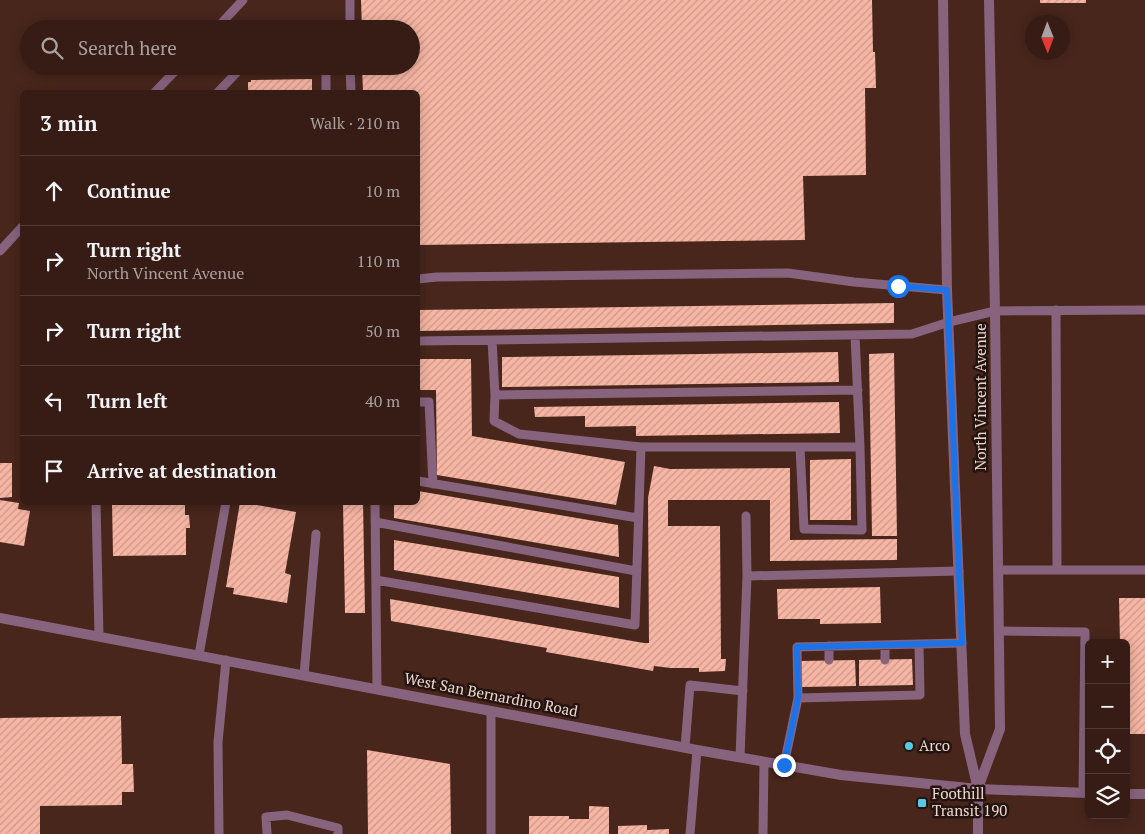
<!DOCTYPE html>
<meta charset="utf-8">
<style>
:root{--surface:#361c15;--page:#3d251e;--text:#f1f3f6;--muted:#aaa1a0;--line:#503a34}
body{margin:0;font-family:"PT Serif",serif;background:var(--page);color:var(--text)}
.controls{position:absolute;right:15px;bottom:15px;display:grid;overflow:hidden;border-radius:8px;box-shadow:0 2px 12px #0003}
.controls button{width:45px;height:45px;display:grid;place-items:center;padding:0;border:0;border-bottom:1px solid var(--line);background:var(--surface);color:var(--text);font:25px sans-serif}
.compass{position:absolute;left:1025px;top:15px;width:45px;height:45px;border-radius:50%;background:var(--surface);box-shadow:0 2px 12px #0003;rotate:179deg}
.stop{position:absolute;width:15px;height:15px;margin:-11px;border:4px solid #1a73e8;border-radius:50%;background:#fff}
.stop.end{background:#1a73e8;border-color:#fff;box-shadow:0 1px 5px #0008}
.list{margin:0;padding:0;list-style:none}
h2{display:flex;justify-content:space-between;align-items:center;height:65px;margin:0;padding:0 20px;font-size:21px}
h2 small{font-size:16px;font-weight:400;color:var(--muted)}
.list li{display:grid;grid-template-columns:32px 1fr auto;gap:15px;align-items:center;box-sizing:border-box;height:70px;padding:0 20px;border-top:1px solid var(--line)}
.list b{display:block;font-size:19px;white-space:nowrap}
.list p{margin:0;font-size:16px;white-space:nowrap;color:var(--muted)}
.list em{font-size:16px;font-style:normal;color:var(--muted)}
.icon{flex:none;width:28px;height:28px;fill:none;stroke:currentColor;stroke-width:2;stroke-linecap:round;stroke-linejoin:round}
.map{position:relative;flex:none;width:1145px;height:834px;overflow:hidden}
.search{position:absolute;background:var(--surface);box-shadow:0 2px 12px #0003;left:20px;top:20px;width:400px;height:55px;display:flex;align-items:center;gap:12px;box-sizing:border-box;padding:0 18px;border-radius:28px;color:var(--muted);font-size:19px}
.panel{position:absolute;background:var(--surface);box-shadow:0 2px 12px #0003;left:20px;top:90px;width:400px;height:415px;border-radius:8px}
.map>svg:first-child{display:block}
.building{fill:url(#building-hatch)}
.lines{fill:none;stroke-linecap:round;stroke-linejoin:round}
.service{stroke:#87637e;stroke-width:9}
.tertiary{stroke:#87637e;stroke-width:10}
.route{stroke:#1a73e8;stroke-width:6}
.poi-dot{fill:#58c9e3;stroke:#241410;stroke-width:2}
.labels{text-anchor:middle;stroke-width:5;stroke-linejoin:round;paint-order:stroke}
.street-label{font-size:15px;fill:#eed7d0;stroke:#241410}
.poi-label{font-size:15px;fill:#eed7d0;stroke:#241410;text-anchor:start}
</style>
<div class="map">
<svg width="1145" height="834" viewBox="0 0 1145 834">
<defs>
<pattern id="building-hatch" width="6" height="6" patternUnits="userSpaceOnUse" patternTransform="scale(1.25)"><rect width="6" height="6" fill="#f7b5a3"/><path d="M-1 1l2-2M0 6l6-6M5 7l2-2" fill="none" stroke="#cb988a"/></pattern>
</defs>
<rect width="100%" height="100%" fill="#48261c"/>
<path class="building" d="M361 0H872L873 52H875L876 88H865L866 175 803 176 805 240 418 245V92H363L362 66H411V29H362Z
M1040 0H1086V3H1040Z
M312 79V92H248V82H251V80Z
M894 303V323L418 331V310Z
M838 352 839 382 502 387V357Z
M894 353 897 536H872L869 354Z
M418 359H471L472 436 625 462 616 505 437 475 436 390H418Z
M839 402 840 433 636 436V426L585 427V416L535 417 534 407Z
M851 459V520H810V460Z
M0 463H12V497L0 498Z
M654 466 670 469 790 468V540L897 539V560L770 561V500H668V526H720L721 659H726L725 671 699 672V668H671L654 666 653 671 546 652 547 648 391 621 390 599 644 643H649L648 498Z
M418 491 618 525 619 557 394 518V502H418Z
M0 500 19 503 18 509 30 511 24 546 0 542Z
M112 502H185V515H189L190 528H186V555L113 556Z
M240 502 296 512 285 573 291 575 287 603 233 594 234 588 226 587Z
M343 502H363L365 613H345Z
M394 540 619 577V608L394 570Z
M880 587 881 623 820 624V619H778L777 589Z
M1119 598H1145V734H1126V643H1120Z
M912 659 913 685 859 686V660Z
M855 660 856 686 802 687 801 661Z
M121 716 122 764H133L134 792H122V805L40 806V834H0V718Z
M367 750 450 764 451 834H368Z
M589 806 609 807V834H529V816H569V819H589Z
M647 825V830L669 829V834H618V826Z"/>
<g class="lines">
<path class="service" d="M350 0V29
M216 29 243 0
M326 66V92
M350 66 351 92
M155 92 180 66
M218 92 243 66
M0 251 22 227
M418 279 437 277 788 273 854 282 947 290
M1056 310 1057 570
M492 340 495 395 858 390
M418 341 912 334 949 322 995 311 1145 310
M495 395 494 421 519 434 641 447
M418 402H429L433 484
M800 447 804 529 862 530 860 447
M418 481 638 518
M96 502 99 636
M375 502 377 689
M746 516 747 576
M375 522 636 571
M998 570H1145
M376 580 635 625 641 447H860L855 335
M999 631 1085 632 1083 793
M885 645V660
M829 646V660
M199 655 226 502
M304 675 316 534
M798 698 797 647 919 644
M685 747 690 685 743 691
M740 757 747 576 959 571
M784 765 798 698 920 695 919 644 962 643
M219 834 218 742 226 660
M267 834 266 817 287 815 338 828V834
M491 834V711
M690 834 697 750
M763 834 764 762"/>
<path class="tertiary" d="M943 0 947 290 965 734 978 789V834
M0 618 697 750 841 775 978 789 1089 793
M978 788 1000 729 995 311 989 0
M1126 794H1145"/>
</g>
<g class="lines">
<path class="route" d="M784 765 798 698 797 647 962 643 947 290 898 286"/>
</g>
<g class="poi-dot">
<circle cx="909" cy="746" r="5"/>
<rect x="917" y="798" width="10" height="10" rx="2.5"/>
</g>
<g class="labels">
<g class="street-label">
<text transform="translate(981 397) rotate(-90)" y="5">North Vincent Avenue</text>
<text transform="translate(491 695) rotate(11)" y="5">West San Bernardino Road</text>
</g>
<g class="poi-label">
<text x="919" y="751">Arco</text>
<text x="932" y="799">Foothill<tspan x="932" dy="17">Transit 190</tspan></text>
</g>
</g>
</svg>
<div class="controls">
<button>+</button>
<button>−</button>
<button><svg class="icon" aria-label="locate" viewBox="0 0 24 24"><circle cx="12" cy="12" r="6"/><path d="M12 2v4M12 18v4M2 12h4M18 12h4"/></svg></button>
<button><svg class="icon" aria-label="layers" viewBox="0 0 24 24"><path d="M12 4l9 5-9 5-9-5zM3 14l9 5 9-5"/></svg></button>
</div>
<svg class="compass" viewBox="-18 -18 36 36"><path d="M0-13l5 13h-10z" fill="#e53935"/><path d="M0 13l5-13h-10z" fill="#aaa1a0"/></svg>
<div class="stop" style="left:898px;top:286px"></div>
<div class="stop end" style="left:784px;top:765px"></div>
<div class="search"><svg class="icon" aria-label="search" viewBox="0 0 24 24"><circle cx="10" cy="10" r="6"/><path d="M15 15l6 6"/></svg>Search here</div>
<section class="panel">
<h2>3 min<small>Walk · 210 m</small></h2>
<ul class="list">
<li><svg class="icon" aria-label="ahead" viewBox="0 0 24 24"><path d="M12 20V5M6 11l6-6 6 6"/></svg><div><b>Continue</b></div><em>10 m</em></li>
<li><svg class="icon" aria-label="right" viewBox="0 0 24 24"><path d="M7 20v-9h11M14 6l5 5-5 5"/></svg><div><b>Turn right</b><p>North Vincent Avenue</p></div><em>110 m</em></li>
<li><svg class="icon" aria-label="right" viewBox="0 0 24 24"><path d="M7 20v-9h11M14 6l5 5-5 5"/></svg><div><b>Turn right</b></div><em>50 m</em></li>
<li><svg class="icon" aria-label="left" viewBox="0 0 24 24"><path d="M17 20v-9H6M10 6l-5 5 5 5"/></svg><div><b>Turn left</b></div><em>40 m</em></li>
<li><svg class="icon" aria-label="arrive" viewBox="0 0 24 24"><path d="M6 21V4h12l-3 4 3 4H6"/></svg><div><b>Arrive at destination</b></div></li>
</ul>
</section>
</div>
